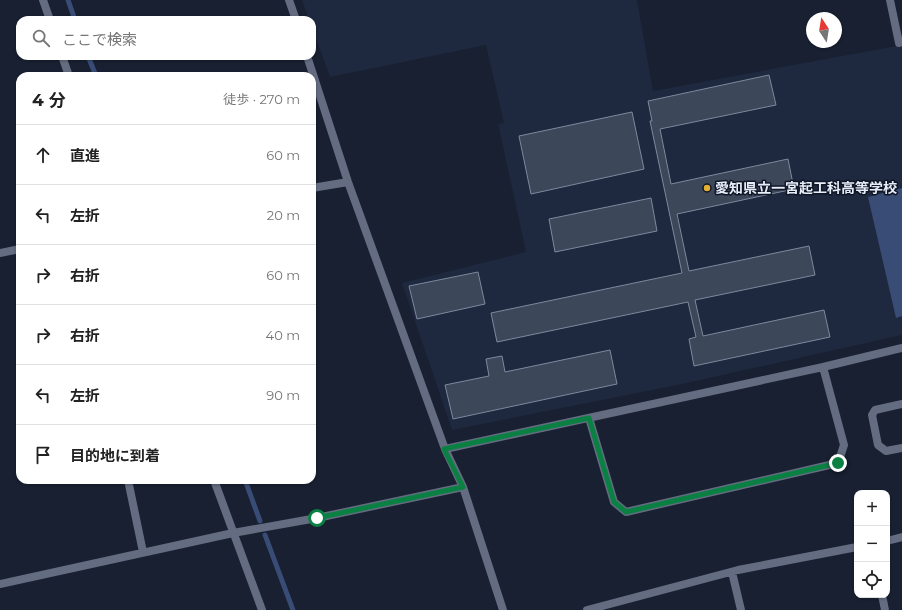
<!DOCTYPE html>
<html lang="ja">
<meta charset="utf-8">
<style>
:root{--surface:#fff;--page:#f6f6f6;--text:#222;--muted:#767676;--line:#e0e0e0}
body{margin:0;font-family:Montserrat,"Noto Sans JP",sans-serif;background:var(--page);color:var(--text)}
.controls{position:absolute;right:12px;bottom:12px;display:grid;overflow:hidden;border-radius:8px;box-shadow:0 1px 3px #0004}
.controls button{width:36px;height:36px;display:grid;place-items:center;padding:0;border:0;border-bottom:1px solid var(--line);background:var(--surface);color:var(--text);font:20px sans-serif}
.compass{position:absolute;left:806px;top:12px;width:36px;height:36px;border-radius:50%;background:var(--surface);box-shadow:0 1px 3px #0004;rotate:348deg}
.stop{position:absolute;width:12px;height:12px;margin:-9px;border:3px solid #0b8043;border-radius:50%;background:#fff}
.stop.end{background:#0b8043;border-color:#fff;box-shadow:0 1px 4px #0008}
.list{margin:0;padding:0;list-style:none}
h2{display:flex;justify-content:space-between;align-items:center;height:52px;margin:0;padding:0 16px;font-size:17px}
h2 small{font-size:13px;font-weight:400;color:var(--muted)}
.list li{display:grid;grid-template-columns:26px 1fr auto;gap:12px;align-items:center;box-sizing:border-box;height:60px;padding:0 16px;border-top:1px solid var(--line)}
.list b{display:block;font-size:15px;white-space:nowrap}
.list em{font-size:13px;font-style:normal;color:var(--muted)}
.icon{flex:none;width:22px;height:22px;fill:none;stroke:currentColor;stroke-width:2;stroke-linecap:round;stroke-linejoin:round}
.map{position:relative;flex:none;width:902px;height:610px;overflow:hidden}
.search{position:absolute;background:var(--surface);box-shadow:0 1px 3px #0004;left:16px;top:16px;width:300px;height:44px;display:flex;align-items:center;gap:10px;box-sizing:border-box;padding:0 14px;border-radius:12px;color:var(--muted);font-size:15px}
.panel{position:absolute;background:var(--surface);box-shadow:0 1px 3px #0004;left:16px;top:72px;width:300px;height:412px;border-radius:12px}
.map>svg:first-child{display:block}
.built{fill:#1e293f}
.water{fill:#384c75}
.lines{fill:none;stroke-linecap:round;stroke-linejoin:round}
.stream{stroke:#384c75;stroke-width:5}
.building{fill:#3d475a;stroke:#7e889e}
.minor{stroke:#636c80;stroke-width:8}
.tertiary{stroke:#636c80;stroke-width:8}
.route{stroke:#0b8043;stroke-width:5}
.poi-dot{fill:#e2af34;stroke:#0f1727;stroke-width:1.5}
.labels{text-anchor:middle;stroke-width:3;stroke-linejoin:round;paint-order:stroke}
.poi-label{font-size:14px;font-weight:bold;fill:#e6ecf8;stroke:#0f1727;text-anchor:start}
</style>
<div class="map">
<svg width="902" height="610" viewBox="0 0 902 610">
<rect width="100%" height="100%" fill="#182031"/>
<path class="built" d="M302 0H637L653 91 902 45V335L682 384 452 430 402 283 526 252 498 124 504 123 486 45 330 77 312 27V20H309Z"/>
<path class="water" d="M902 188V316L896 318 868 197Z"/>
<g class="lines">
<path class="stream" d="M68 0 75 20
M88 56 96 76
M245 480 260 521
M265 535 293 610"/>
</g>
<path class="building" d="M769 75 776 105 660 129 671 184 788 159 794 189 677 214 689 271 809 246 815 275 695 300 703 336 824 310 830 337 694 366 689 339 696 337 688 302 497 342 491 313 682 273 650 121H652L648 101Z
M632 112 644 169 531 194 519 136Z
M651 198 657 231 555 252 549 219Z
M478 272 485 304 417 319 409 286Z
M610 350 617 384 453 419 445 385 489 376 486 359 502 356 505 372Z"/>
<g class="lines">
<path class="minor" d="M289 0 296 20
M890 0 899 43 902 42
M307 56 348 182 445 449 463 487 503 610
M312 188 348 182
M0 253 20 249
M902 404 875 410 872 415 878 445 886 451 902 448
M589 418 614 502 626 512 838 463 844 445 823 367
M445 449 823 367 902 348
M128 480 143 552
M887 541 902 537
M732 572 741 610
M0 584 233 533 317 518 463 487
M882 595 885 610
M587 610 738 570 857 547"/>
<path class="tertiary" d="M43 0 50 20
M62 56 69 76
M214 480 262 610"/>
</g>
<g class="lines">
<path class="route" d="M317 518 463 487 444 449 589 418 614 502 626 512 838 463"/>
</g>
<circle class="poi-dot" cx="707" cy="188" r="4"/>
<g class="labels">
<g class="poi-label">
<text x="715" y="193">愛知県立一宮起工科高等学校</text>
</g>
</g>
</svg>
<div class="controls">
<button>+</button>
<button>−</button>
<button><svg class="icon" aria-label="locate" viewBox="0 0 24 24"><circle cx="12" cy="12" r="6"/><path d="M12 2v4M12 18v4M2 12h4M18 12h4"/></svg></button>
</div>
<svg class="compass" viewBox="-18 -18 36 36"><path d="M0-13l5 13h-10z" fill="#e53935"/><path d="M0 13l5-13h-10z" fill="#767676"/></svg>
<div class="stop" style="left:317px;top:518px"></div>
<div class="stop end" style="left:838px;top:463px"></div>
<div class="search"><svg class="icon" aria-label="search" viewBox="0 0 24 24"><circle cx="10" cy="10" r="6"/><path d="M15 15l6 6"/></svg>ここで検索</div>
<section class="panel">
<h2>4 分<small>徒歩 · 270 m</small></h2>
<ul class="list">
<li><svg class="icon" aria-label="ahead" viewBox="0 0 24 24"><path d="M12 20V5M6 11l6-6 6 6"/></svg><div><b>直進</b></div><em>60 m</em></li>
<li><svg class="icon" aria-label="left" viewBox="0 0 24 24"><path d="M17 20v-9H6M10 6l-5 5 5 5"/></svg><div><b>左折</b></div><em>20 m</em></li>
<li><svg class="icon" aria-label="right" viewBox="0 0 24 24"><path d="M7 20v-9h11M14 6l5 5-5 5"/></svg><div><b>右折</b></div><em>60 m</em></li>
<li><svg class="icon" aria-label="right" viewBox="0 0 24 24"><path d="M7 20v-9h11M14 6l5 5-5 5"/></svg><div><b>右折</b></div><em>40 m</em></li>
<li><svg class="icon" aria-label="left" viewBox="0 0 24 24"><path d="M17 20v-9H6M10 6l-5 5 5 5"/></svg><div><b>左折</b></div><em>90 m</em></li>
<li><svg class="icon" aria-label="arrive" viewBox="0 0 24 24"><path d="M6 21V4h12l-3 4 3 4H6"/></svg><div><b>目的地に到着</b></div></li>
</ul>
</section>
</div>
